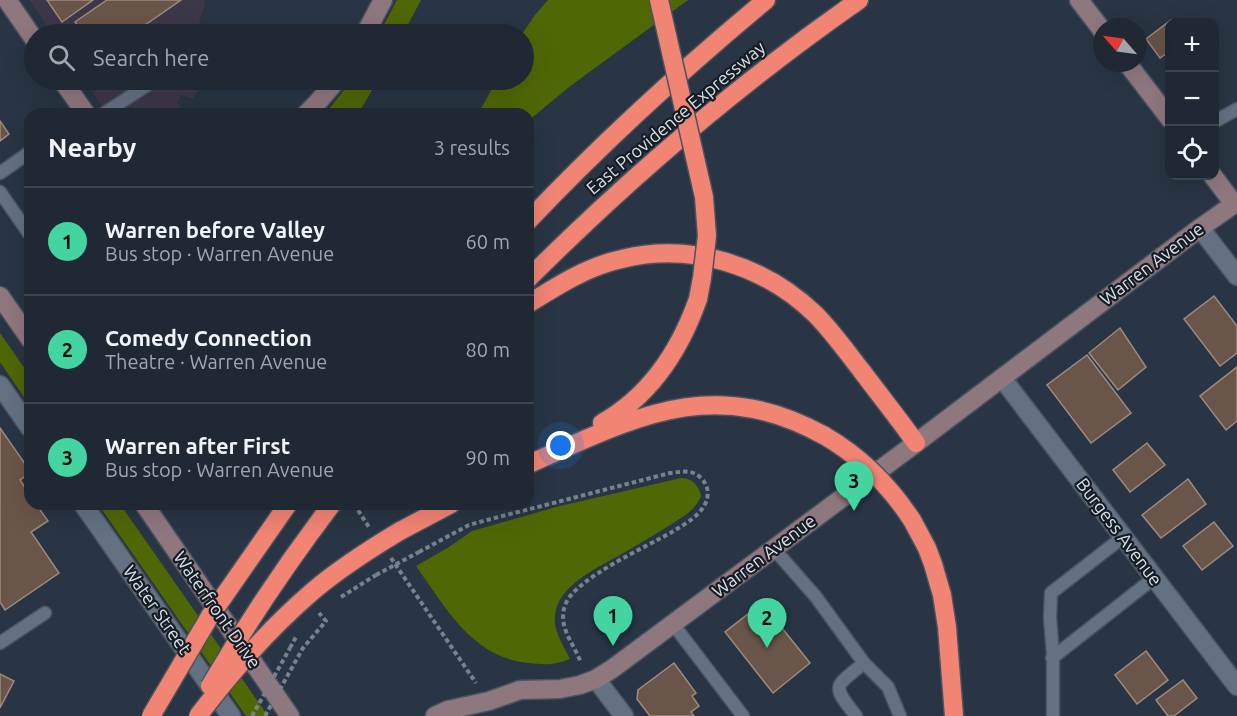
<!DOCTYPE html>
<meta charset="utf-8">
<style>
:root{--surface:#1f2833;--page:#2c343f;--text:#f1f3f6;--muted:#a1a6ac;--line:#3c444e;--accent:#43d4a0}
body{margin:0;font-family:Ubuntu,sans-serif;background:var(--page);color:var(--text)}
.controls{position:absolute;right:18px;top:18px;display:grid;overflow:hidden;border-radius:12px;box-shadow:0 6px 24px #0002}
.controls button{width:54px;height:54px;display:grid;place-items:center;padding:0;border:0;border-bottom:2px solid var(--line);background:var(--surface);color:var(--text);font:30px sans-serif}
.compass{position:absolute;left:1093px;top:18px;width:54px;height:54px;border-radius:50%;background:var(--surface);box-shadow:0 6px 24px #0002;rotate:298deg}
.you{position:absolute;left:561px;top:446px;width:21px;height:21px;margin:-15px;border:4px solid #fff;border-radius:50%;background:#1a73e8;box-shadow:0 0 0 9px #1a73e833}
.badge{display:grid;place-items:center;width:39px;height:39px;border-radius:50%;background:var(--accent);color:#111;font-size:20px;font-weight:700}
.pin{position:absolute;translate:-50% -50px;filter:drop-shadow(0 2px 3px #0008)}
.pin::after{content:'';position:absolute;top:32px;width:21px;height:18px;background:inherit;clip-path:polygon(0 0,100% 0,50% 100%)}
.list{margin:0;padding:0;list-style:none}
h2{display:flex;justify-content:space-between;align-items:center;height:78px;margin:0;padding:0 24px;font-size:26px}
h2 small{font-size:20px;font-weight:400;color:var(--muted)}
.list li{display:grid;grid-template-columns:39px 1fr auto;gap:18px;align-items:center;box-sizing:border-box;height:108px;padding:0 24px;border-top:2px solid var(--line)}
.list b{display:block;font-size:22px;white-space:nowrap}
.list p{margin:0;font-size:20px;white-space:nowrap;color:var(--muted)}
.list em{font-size:20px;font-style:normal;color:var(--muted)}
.icon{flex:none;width:33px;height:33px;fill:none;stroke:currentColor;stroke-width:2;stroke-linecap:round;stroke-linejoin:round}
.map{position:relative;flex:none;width:1237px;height:716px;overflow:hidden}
.search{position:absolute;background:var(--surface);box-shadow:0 6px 24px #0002;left:24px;top:24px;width:510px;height:66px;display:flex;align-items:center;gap:15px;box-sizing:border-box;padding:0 21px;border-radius:33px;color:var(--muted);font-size:22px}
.panel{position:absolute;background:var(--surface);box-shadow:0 6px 24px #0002;left:24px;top:108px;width:510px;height:402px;border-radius:18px}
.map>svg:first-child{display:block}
.industrial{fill:#3d3849}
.green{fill:#506706}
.building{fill:#6a554a;stroke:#9f897d;stroke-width:1.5}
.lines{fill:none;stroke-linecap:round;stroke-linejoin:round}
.lane-casing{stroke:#495360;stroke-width:15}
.street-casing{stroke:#495360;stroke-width:21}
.secondary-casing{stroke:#495360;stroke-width:21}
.highway-casing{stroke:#495360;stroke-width:21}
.path{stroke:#78828f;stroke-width:4;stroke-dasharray:4.5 3;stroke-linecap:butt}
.lane{stroke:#647183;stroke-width:12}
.street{stroke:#647183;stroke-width:18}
.secondary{stroke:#8f777e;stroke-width:18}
.highway{stroke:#f28474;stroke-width:18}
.highway-bridge-casing{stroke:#495360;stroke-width:21;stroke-linecap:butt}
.path-bridge{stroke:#78828f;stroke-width:4;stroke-dasharray:4.5 3;stroke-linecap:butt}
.highway-bridge{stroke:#f28474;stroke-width:18}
.labels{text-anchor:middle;stroke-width:4.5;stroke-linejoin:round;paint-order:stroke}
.street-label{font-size:18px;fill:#d8e0ea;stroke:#161c23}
</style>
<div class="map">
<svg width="1237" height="716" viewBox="0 0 1237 716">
<rect width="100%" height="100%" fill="#293544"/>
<path class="industrial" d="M29 0H204L205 6 199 22 207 34H53Z
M84 80H200L201 85 193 99 181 95 177 103 187 114H108Z"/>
<path class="green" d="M397 0H421L403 34H379Z
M548 0H688L569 87 528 121V114H478L497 80H524V34H522L535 15Z
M352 80H378L358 114H325Z
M0 333 30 376V406L0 362Z
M681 478C692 478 699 485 701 496 695 512 680 518 667 527 652 536 636 546 620 555 597 568 557 586 555 616 553 631 564 646 570 659 554 665 546 665 529 663 471 657 447 609 416 566L449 547 472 531 556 507Z
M98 504H120L268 716H246Z"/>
<path class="building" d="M47 0H93L62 22Z
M107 0H181L132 34H84L75 22Z
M1171 20 1173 22H1170V51L1160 58 1146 39Z
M0 121 9 134 0 141Z
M1214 296 1237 326V353L1220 366 1184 319Z
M1120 328 1146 367 1118 390 1089 353Z
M1087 355 1131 413 1091 443 1047 385Z
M1237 367V421L1226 430 1200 396Z
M0 428 30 471V473L20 480 30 495V504H36L48 521 31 532 59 573 5 610 0 602Z
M1147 443 1165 465 1130 492 1113 470Z
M1188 479 1206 504 1161 538 1142 515Z
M1214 522 1233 546 1202 570 1183 546Z
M762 603 810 663 773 693 725 632Z
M1146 651 1168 680 1137 704 1115 675Z
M674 663 696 693 692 696 699 706 691 712 694 716H650L637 699 638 690Z
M0 674 14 681 0 708Z
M1183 680 1197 698 1174 716H1168L1156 700Z"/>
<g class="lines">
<g class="lane-casing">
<path id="lane" d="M103 114 155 80
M1214 122 1237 109
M0 173 30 152
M0 192 30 235
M774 549 816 597 864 663 888 687 900 716
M673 624 743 716
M0 643 45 613
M1052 658 1154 578
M856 716C831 684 834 688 864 663
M1053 716V654L1050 618 1051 593 1123 537"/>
</g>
<g class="street-casing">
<path id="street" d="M1200 228 1237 276
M1002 378 1237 686
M0 385 30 428
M83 504 231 716
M596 679 624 716"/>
</g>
<g class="secondary-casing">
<path id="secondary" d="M7 0 34 39
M1079 0 1102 30
M365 34 383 0
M1127 63 1170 119
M62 80 86 114
M306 114 317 103 337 80
M1213 176 1234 204
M0 296 30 339
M144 504 290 716
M435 716 448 710 489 701 520 690 560 689 580 685 596 679 612 669 916 443 1200 228 1237 202"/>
</g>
<g class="highway-casing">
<path id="highway" d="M528 221C603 142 683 69 766 0
M528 279C631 176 740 83 859 0
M528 304C557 286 588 266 622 259 691 242 764 265 815 314 832 331 846 351 861 370 879 394 898 418 916 443
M602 423C650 396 680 350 698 299
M529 464C636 417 712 374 825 436
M912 520 927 548 933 564 942 595 947 627 954 716
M400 531 451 504"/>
</g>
<path class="path" d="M354 504 369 527
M419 552 469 525 487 520 670 473C681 472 691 469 700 477 709 485 710 496 704 506 697 518 683 525 672 532 646 547 577 578 566 603 556 626 574 643 581 663
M391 558 476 683
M341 597 376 575
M290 648 297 635"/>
<use href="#lane" class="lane"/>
<use href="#street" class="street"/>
<use href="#secondary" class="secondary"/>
<use href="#highway" class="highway"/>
<g class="highway-bridge-casing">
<path id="highway-bridge" d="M659 0 704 197 707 236 702 278 698 299
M825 436C861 457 889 485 912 520
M210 686C247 623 288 562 332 504
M151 716 210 616 288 504
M198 716C232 671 270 628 313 591 340 568 370 549 400 531"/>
</g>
<path class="path-bridge" d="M376 575 419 552
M252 716 290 648
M265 716 303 648 326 621 319 613"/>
<use href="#highway-bridge" class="highway-bridge"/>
</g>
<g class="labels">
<g class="street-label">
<text transform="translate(676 118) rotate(-40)" y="6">East Providence Expressway</text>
<text transform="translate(1152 264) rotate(-37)" y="6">Warren Avenue</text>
<text transform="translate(1119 532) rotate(53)" y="6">Burgess Avenue</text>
<text transform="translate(764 556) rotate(-37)" y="6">Warren Avenue</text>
<text transform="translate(157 610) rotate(55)" y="6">Water Street</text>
<text transform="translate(217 610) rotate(55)" y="6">Waterfront Drive</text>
</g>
</g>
</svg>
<div class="controls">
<button>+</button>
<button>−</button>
<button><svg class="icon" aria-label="locate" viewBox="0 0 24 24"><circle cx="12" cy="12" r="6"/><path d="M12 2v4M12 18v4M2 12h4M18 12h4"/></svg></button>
</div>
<svg class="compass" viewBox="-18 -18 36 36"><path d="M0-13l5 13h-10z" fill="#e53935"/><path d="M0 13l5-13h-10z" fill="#a1a6ac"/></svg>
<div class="you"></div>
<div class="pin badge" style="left:613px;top:646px">1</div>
<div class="pin badge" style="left:767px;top:648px">2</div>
<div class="pin badge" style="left:854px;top:511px">3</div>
<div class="search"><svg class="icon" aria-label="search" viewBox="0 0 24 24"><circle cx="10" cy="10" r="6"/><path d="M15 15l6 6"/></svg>Search here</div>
<section class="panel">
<h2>Nearby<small>3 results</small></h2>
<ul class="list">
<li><span class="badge">1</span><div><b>Warren before Valley</b><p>Bus stop · Warren Avenue</p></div><em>60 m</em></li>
<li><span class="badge">2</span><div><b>Comedy Connection</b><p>Theatre · Warren Avenue</p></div><em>80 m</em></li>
<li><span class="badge">3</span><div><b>Warren after First</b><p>Bus stop · Warren Avenue</p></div><em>90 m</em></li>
</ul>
</section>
</div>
